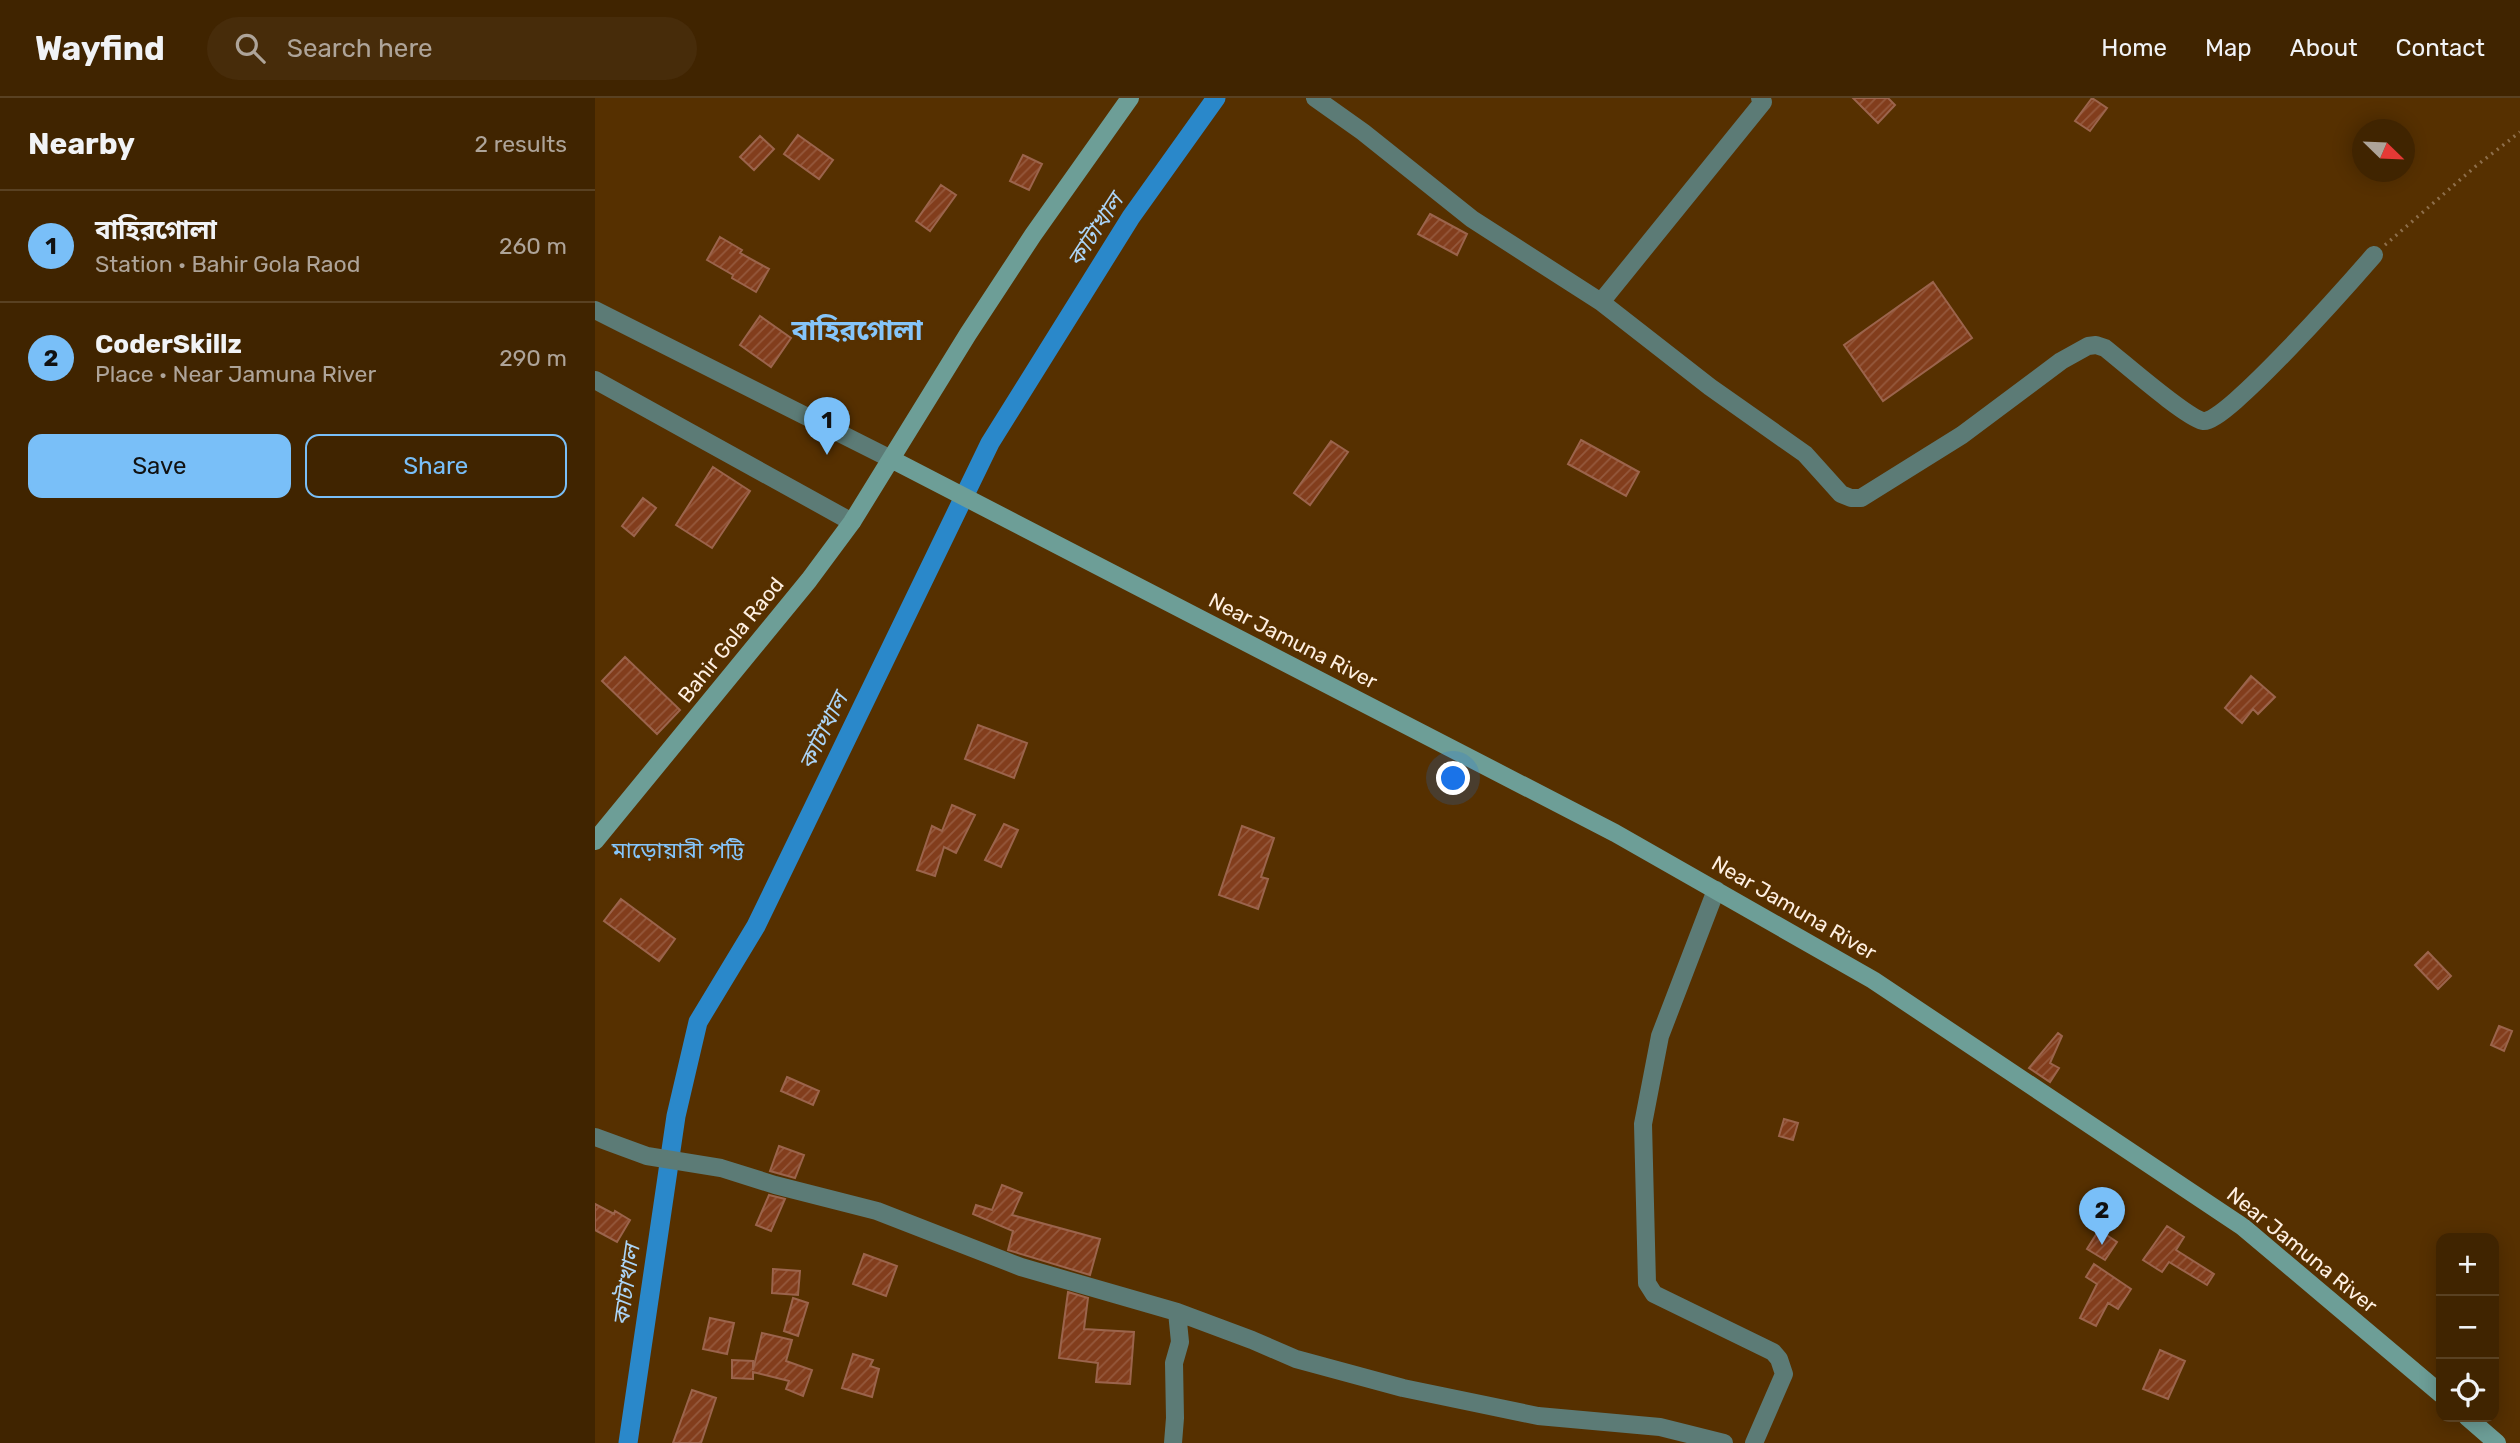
<!DOCTYPE html>
<meta charset="utf-8">
<style>
:root{--surface:#402400;--page:#472c0a;--text:#f1f3f6;--muted:#aea499;--line:#594122;--accent:#79bff8}
body{margin:0;font-family:Rubik,"Noto Sans Bengali",sans-serif;background:var(--page);color:var(--text)}
.controls{position:absolute;right:21px;bottom:21px;display:grid;overflow:hidden;border-radius:14px;box-shadow:0 4px 18px #0003}
.controls button{width:63px;height:63px;display:grid;place-items:center;padding:0;border:0;border-bottom:2px solid var(--line);background:var(--surface);color:var(--text);font:35px sans-serif}
.compass{position:absolute;left:1757px;top:21px;width:63px;height:63px;border-radius:50%;background:var(--surface);box-shadow:0 4px 18px #0003;rotate:113deg}
.you{position:absolute;left:859px;top:681px;width:24px;height:24px;margin:-18px;border:5px solid #fff;border-radius:50%;background:#1a73e8;box-shadow:0 0 0 10px #1a73e833}
.badge{display:grid;place-items:center;width:46px;height:46px;border-radius:50%;background:var(--accent);color:#111;font-size:23px;font-weight:700}
.pin{position:absolute;translate:-50% -58px;filter:drop-shadow(0 2px 4px #0008)}
.pin::after{content:'';position:absolute;top:37px;width:24px;height:21px;background:inherit;clip-path:polygon(0 0,100% 0,50% 100%)}
.list{margin:0;padding:0;list-style:none}
h2{display:flex;justify-content:space-between;align-items:center;height:91px;margin:0;padding:0 28px;font-size:30px}
h2 small{font-size:23px;font-weight:400;color:var(--muted)}
.list li{display:grid;grid-template-columns:46px 1fr auto;gap:21px;align-items:center;box-sizing:border-box;height:112px;padding:0 28px;border-top:2px solid var(--line)}
.list b{display:block;font-size:26px;white-space:nowrap}
.list p{margin:0;font-size:23px;white-space:nowrap;color:var(--muted)}
.list em{font-size:23px;font-style:normal;color:var(--muted)}
.actions{display:flex;gap:14px;padding:21px 28px}
.actions a{flex:1;padding:16px 0;border:2px solid var(--accent);border-radius:14px;text-align:center;font-size:24px;color:var(--accent)}
.actions .main{background:var(--accent);color:#111}
.icon{flex:none;width:38px;height:38px;fill:none;stroke:currentColor;stroke-width:2;stroke-linecap:round;stroke-linejoin:round}
.map{position:relative;flex:none;width:1925px;height:1345px;overflow:hidden}
header{display:flex;align-items:center;gap:42px;box-sizing:border-box;height:98px;padding:0 35px;background:var(--surface);border-bottom:2px solid var(--line)}
header strong{font-size:33px}
nav{display:flex;gap:38px;margin-inline-start:auto;font-size:24px}
.search{width:490px;height:63px;background:var(--page);display:flex;align-items:center;gap:18px;box-sizing:border-box;padding:0 24px;border-radius:38px;color:var(--muted);font-size:26px}
main{display:flex}
aside{flex:1;background:var(--surface)}
.map>svg:first-child{display:block}
.lines{fill:none;stroke-linecap:round;stroke-linejoin:round}
.canal{stroke:#2a88ca;stroke-width:19}
.building{fill:url(#building-hatch);stroke:#9b644c;stroke-width:2}
.path{stroke:#8e6f4b;stroke-width:3.5;stroke-dasharray:2 5;stroke-linecap:butt}
.street{stroke:#5c7b76;stroke-width:18}
.secondary{stroke:#6d9e97;stroke-width:18}
.labels{text-anchor:middle;stroke-width:6;stroke-linejoin:round;paint-order:stroke}
.street-label{font-size:21px;fill:#feefe1;stroke:#563000}
.water-label{font-size:23px;font-style:italic;fill:#abd4f6;stroke:#563000}
.neighbourhood-label{font-size:23px;fill:#85c5fa;stroke:#563000}
.district-label{font-size:28px;font-weight:bold;fill:#85c5fa;stroke:#563000}
</style>
<header>
<strong>Wayfind</strong>
<div class="search"><svg class="icon" aria-label="search" viewBox="0 0 24 24"><circle cx="10" cy="10" r="6"/><path d="M15 15l6 6"/></svg>Search here</div>
<nav><a>Home</a><a>Map</a><a>About</a><a>Contact</a></nav>
</header>
<main>
<aside>
<h2>Nearby<small>2 results</small></h2>
<ul class="list">
<li><span class="badge">1</span><div><b>বাহিরগোলা</b><p>Station · Bahir Gola Raod</p></div><em>260 m</em></li>
<li><span class="badge">2</span><div><b>CoderSkillz</b><p>Place · Near Jamuna River</p></div><em>290 m</em></li>
</ul>
<div class="actions"><a class="main">Save</a><a>Share</a></div>
</aside>
<div class="map">
<svg width="1925" height="1345" viewBox="0 0 1925 1345">
<defs>
<pattern id="building-hatch" width="6" height="6" patternUnits="userSpaceOnUse" patternTransform="scale(1.75)"><rect width="6" height="6" fill="#823d1c"/><path d="M-1 1l2-2M0 6l6-6M5 7l2-2" fill="none" stroke="#95593d"/></pattern>
</defs>
<rect width="100%" height="100%" fill="#563000"/>
<g class="lines">
<path class="canal" d="M33 1345 81 1018 103 924 161 828 395 345 536 119 621 0"/>
</g>
<path class="building" d="M1258 0H1293L1300 7 1283 25Z
M1497 0 1512 10 1495 33 1480 23Z
M203 37 238 62 224 81 189 56Z
M165 38 179 51 159 72 145 59Z
M428 57 447 66 434 92 415 83Z
M346 87 361 97 335 133 321 123Z
M835 116 872 136 862 157 823 136Z
M125 139 147 152 145 155 174 171 161 194 137 180 138 177 112 162Z
M1338 184 1377 240 1288 303 1249 247Z
M165 218 196 240 176 269 145 247Z
M986 342 1044 374 1031 398 973 366Z
M736 343 753 354 715 407 699 395Z
M118 369 155 393 117 450 81 427Z
M48 400 61 410 39 438 27 428Z
M30 559 85 612 62 636 7 583Z
M1656 578 1680 599 1663 616 1658 611 1647 625 1630 610Z
M383 627 432 645 419 680 370 661Z
M357 707 380 717 361 755 349 749 340 778 322 772 337 728 347 733Z
M409 726 423 732 406 769 390 762Z
M647 728 679 740 666 779 673 781 663 811 624 797Z
M26 801 80 841 64 863 9 823Z
M1833 854 1856 878 1843 891 1820 867Z
M1904 928 1917 933 1909 953 1896 947Z
M1463 935 1467 938 1455 965 1464 970 1455 984 1434 970Z
M192 979 224 993 218 1007 186 993Z
M1189 1021 1203 1025 1198 1042 1184 1038Z
M184 1048 209 1057 200 1080 175 1073Z
M407 1087 427 1095 417 1117 505 1141 495 1177 413 1152 418 1133 378 1116 381 1107 397 1112Z
M174 1097 190 1101 176 1133 161 1127Z
M0 1106 19 1116 20 1113 35 1122 22 1144 0 1132Z
M1572 1128 1589 1139 1581 1152 1619 1176 1612 1187 1574 1164 1567 1174 1548 1162Z
M1504 1132 1522 1144 1510 1162 1492 1151Z
M269 1156 302 1168 291 1198 258 1186Z
M1499 1166 1536 1191 1523 1211 1513 1205 1501 1228 1485 1220 1502 1186 1491 1179Z
M178 1171 205 1173 203 1197 177 1195Z
M473 1194 493 1200 489 1231 539 1234 535 1286 501 1284 503 1265 464 1260Z
M198 1200 213 1205 203 1238 189 1233Z
M115 1220 139 1225 132 1256 108 1251Z
M167 1235 197 1242 191 1263 217 1272 208 1298 191 1291 194 1283 158 1274V1281L137 1280V1262L158 1263V1272Z
M1565 1252 1590 1263 1573 1301 1548 1291Z
M258 1256 278 1262 275 1268 284 1271 277 1299 247 1290Z
M97 1292 121 1300 106 1345H78Z"/>
<g class="lines">
<path class="path" d="M1790 147 1881 68 1925 34"/>
<path class="street" d="M720 0 768 34 877 121 1006 204 1115 289 1210 356 1246 396 1256 400H1266L1367 337 1466 263 1493 248 1501 247 1510 250C1528 264 1590 319 1608 323 1629 328 1759 180 1779 157
M1006 204 1168 4 1165 0
M0 212 296 361
M0 282 257 424
M1121 792 1065 938 1048 1026 1052 1185 1059 1196 1178 1254 1184 1261 1189 1276 1159 1345
M0 1039 52 1058 126 1070 180 1087 282 1113 426 1169 582 1214 657 1242 701 1261 808 1290 943 1318 1065 1329 1129 1345
M578 1345 580 1320 579 1265 585 1244 582 1214"/>
<path class="secondary" d="M296 361 1020 735 1278 882 1648 1129 1846 1296
M0 743 214 482 257 424 373 236 438 137 535 0
M1872 1319 1902 1345"/>
</g>
<g class="labels">
<g class="street-label">
<text transform="translate(136 542) rotate(-51)" y="7">Bahir Gola Raod</text>
<text transform="translate(698 543) rotate(27)" y="7">Near Jamuna River</text>
<text transform="translate(1199 810) rotate(30)" y="7">Near Jamuna River</text>
<text transform="translate(1707 1152) rotate(39)" y="7">Near Jamuna River</text>
</g>
<g class="water-label">
<text transform="translate(500 132) rotate(-57)" y="8">কাটাখাল</text>
<text transform="translate(228 633) rotate(-64)" y="8">কাটাখাল</text>
<text transform="translate(31 1187) rotate(-82)" y="8">কাটাখাল</text>
</g>
<g class="neighbourhood-label">
<text x="83" y="760">মাড়োয়ারী পট্টি</text>
</g>
<g class="district-label">
<text x="262" y="242">বাহিরগোলা</text>
</g>
</g>
</svg>
<div class="controls">
<button>+</button>
<button>−</button>
<button><svg class="icon" aria-label="locate" viewBox="0 0 24 24"><circle cx="12" cy="12" r="6"/><path d="M12 2v4M12 18v4M2 12h4M18 12h4"/></svg></button>
</div>
<svg class="compass" viewBox="-18 -18 36 36"><path d="M0-13l5 13h-10z" fill="#e53935"/><path d="M0 13l5-13h-10z" fill="#aea499"/></svg>
<div class="you"></div>
<div class="pin badge" style="left:232px;top:357px">1</div>
<div class="pin badge" style="left:1507px;top:1147px">2</div>
</div>
</main>
